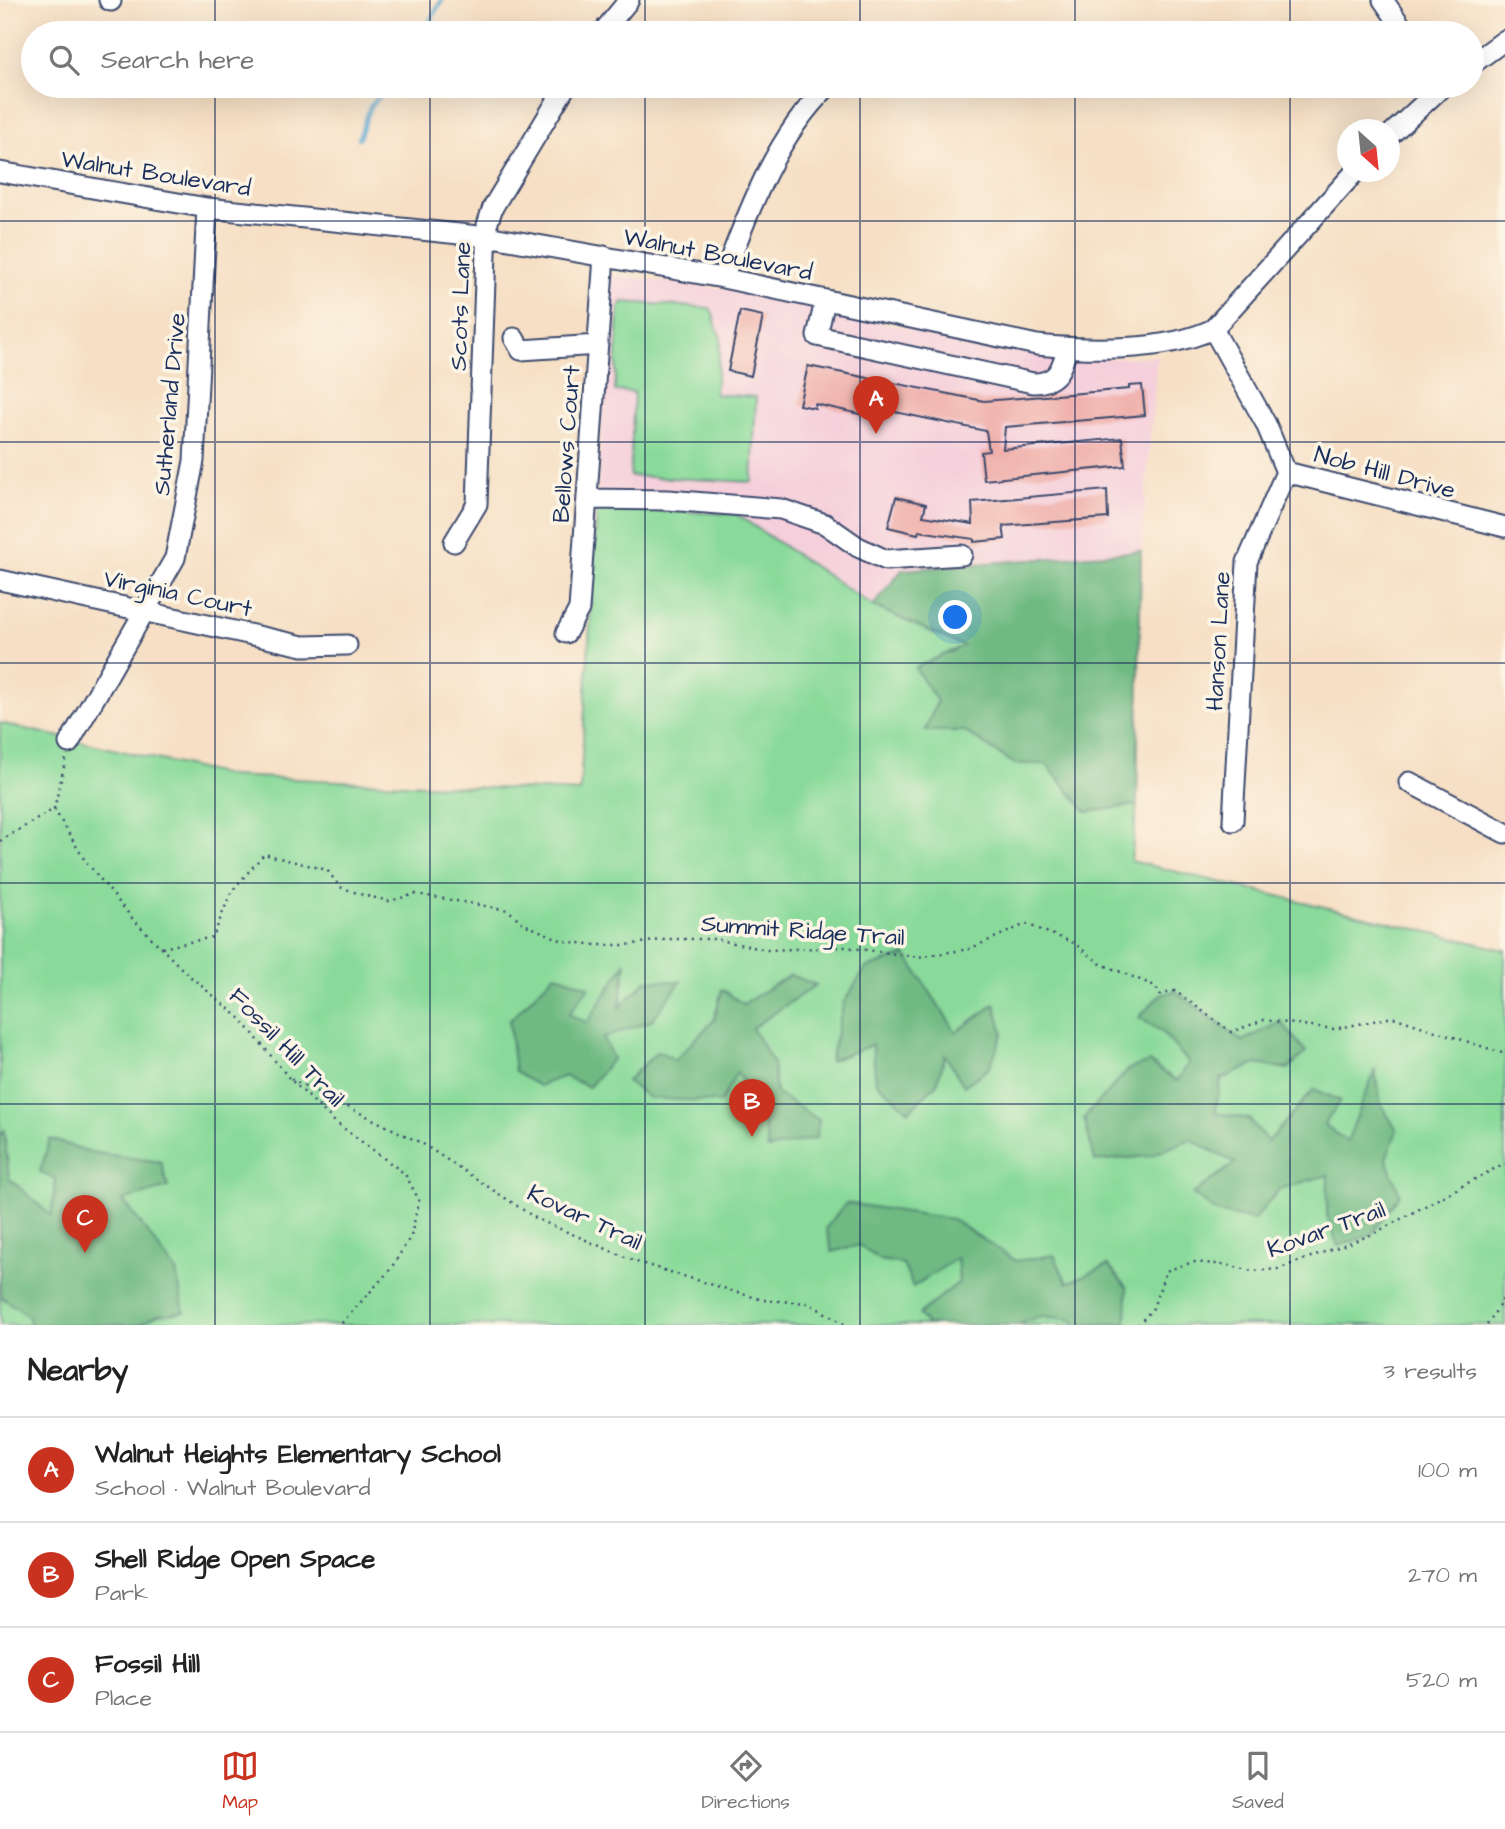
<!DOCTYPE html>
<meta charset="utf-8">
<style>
:root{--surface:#fff;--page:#f6f6f6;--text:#222;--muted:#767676;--line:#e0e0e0;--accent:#c8321e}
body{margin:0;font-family:"Architects Daughter",sans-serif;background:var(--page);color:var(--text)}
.compass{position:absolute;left:1337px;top:119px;width:63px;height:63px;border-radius:50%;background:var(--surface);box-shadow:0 7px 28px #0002;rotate:153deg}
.you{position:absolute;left:956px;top:618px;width:24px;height:24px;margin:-18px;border:5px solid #fff;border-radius:50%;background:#1a73e8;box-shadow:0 0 0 10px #1a73e833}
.badge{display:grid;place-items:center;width:46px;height:46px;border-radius:50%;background:var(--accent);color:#fff;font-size:23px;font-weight:700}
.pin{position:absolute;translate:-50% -58px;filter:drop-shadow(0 2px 4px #0008)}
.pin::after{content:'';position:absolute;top:37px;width:24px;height:21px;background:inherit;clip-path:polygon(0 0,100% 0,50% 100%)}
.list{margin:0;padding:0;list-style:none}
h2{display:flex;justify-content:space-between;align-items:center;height:91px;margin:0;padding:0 28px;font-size:30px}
h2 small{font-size:23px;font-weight:400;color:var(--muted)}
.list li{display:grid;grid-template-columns:46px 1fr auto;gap:21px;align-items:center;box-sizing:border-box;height:105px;padding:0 28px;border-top:2px solid var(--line)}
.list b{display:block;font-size:26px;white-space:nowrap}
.list p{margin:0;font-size:23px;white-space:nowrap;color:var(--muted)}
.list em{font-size:23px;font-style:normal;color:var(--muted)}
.icon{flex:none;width:38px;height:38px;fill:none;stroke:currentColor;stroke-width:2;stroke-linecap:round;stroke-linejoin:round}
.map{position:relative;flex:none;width:1505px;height:1325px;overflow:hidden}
.search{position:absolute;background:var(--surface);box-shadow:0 7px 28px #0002;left:21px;right:21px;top:21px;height:77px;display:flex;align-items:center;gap:18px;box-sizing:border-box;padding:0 24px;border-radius:38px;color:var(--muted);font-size:26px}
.sheet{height:406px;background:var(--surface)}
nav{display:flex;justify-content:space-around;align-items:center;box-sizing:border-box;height:98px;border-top:2px solid var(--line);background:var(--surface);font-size:19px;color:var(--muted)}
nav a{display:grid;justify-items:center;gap:4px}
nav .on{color:var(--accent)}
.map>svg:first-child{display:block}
.built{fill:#f5cfdb}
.green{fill:#89da9a;stroke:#52847c;stroke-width:2}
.forest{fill:#6eba82;stroke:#447470;stroke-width:2}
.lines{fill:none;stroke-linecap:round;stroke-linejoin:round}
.stream{stroke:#59a7d2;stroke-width:4.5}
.building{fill:#efaca8}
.minor-casing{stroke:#3c496d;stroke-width:23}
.path{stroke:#3c496d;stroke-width:2.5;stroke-dasharray:2 5;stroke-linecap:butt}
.minor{stroke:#fff;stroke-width:19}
.grid{fill:none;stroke:#1b2f5e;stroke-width:2;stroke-opacity:0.55}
.labels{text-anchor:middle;stroke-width:7;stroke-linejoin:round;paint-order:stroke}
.street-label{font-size:24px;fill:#1b2f5e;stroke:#fcf5e5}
</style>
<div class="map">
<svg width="1505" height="1325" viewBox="0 0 1505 1325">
<rect width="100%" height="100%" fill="#fcf5e5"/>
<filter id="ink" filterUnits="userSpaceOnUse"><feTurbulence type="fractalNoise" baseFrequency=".0143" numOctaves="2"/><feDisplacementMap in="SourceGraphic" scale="14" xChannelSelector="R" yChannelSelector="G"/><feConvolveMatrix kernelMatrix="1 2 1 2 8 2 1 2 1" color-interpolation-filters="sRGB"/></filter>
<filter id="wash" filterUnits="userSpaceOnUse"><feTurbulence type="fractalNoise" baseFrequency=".00686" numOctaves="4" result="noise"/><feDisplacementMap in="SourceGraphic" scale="28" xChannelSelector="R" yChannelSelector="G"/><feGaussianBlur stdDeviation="1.57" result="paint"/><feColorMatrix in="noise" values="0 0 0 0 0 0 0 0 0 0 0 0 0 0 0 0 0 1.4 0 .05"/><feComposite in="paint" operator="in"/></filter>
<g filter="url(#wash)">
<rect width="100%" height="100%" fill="#f6dfc4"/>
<path class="built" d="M609 275 725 289 1037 355 1076 360 1157 356 1141 551 902 570 873 606 736 514 597 508Z"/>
<path class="green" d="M623 302 710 308C717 318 714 328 721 337L715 394 756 397 752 482 630 476 634 392 615 391 619 308Z
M597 508 736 514 873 606 964 646V731L1015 764H1046L1087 812 1137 805 1131 861 1505 950V1325H0V723L230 776 580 792Z"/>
<path class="forest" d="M1141 551 1137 805 1087 812 1046 764H1015L964 731H925L937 701 915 668 963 646 873 606 902 570Z
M906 955 956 1032 995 1004 1003 1033 989 1068 964 1086 945 1055 937 1083 909 1111 876 1082 872 1045 830 1061 844 1002 866 968Z
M626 962 620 1007 647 980 681 982 651 1021 603 1038 613 1058 589 1087 565 1076 539 1086 515 1072 509 1021 555 974 589 987 569 1014 587 1023Z
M790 975 816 985 752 1028 773 1063 776 1093 819 1120 816 1138 768 1149 762 1117 737 1072 721 1102 649 1098 627 1081 658 1051 675 1060 714 1020 722 989 743 1004Z
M1175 991 1242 1041 1281 1022 1306 1052 1288 1069 1256 1064 1221 1079 1215 1113 1249 1119 1268 1142 1314 1089 1341 1101 1324 1124 1347 1142 1375 1070 1381 1105 1397 1130 1386 1159 1400 1194 1371 1235 1338 1246 1327 1216 1328 1175 1279 1189 1254 1220 1217 1212 1193 1194 1235 1163 1190 1139 1150 1156 1095 1161 1084 1118 1129 1069 1149 1062 1177 1081 1189 1063 1162 1032 1139 1017 1160 995Z
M4 1130 9 1178 51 1216 56 1179 40 1172 50 1139 90 1152 161 1162 168 1187 123 1200 176 1271 184 1312 158 1315 139 1325H31L28 1316 0 1296V1136Z
M846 1203 952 1219 1016 1261 1054 1255 1067 1283 1108 1265 1127 1288 1126 1323 1074 1325V1320L1042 1316 1016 1325H927L919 1314 959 1282 957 1258 913 1287 903 1264 880 1260 859 1245 832 1252 826 1228Z"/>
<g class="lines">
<path class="stream" d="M423 33 442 0
M359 138 370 107 388 86"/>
</g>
<g id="blocks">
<path class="building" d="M740 311 763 316 751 376 728 371Z
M808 366 984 401 1129 389V386L1142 385 1145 415 1005 427 1003 449 1122 438 1125 466 984 480 981 452 989 451 986 431 871 407 869 416 815 404V408L799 405Z
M1107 490 1108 518 1003 526 1005 539 974 542V539L919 531 918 534 888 527 896 497 926 504 923 516 973 524 972 502Z"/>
</g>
</g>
<g filter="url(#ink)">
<use href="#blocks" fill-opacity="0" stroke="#3c496d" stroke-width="2"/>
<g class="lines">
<g class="minor-casing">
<path id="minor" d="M109 0 111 1
M1383 0 1406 33
M602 33 629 0
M1472 64 1505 40
M1390 135 1443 86
M0 172 207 208 498 238 723 278 1037 345C1089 350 1165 352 1213 329L1355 172
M723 278C748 212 776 136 828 86
M825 301 817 336 1033 383C1057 383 1062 369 1067 348
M1213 329 1266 424 1286 472 1505 527
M514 338 521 350 598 345
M587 499 668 500 781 509 825 524 858 547 886 560 962 555
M454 542 477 504 487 225 493 207 566 86
M0 580 303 646 347 645
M566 633 579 609 604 256
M69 743 175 558 194 461 207 208
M1409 782 1505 833
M1233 821 1247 562 1286 472"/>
</g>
<path class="path" d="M54 809 66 758
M0 841 54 809 84 859 132 918 186 973 241 1019 289 1078 334 1121 405 1174 419 1200 411 1236 390 1270 340 1325
M162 948 213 937 231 892 264 854 327 870 340 887 363 895 389 901 416 894 508 910 524 924 563 941 596 945H627L669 939H715L767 950 845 947 918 957 969 949 1026 924 1074 943 1101 964 1155 986 1160 995 1175 991 1231 1032 1264 1020 1334 1029 1393 1017 1505 1054
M291 1079 423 1144 537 1219 637 1262 763 1300 808 1303 846 1325
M1138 1325 1153 1308 1166 1271 1193 1262 1227 1265 1252 1271 1278 1269 1371 1235 1505 1163
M1487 1325 1505 1296"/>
<use href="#minor" class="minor"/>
</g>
</g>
<path class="grid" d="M215 0V33M430 0V33M645 0V33M860 0V33M1075 0V33M1290 0V33M215 86V1325M430 86V1325M645 86V1325M860 86V1325M1075 86V1325M1290 86V1325M0 221H1505M0 442H1505M0 663H1505M0 883H1505M0 1104H1505"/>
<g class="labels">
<g class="street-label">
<text transform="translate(156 173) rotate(9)" y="8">Walnut Boulevard</text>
<text transform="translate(718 254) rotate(11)" y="8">Walnut Boulevard</text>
<text transform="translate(460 306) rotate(-88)" y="8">Scots Lane</text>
<text transform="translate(169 404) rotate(-85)" y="8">Sutherland Drive</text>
<text transform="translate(566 444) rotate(-86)" y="8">Bellows Court</text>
<text transform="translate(1385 472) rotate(15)" y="8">Nob Hill Drive</text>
<text transform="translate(178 593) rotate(12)" y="8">Virginia Court</text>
<text transform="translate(1218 641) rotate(-87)" y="8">Hanson Lane</text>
<text transform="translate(803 930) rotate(4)" y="8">Summit Ridge Trail</text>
<text transform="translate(287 1047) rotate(46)" y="8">Fossil Hill Trail</text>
<text transform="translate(585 1217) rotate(25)" y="8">Kovar Trail</text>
<text transform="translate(1326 1229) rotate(-20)" y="8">Kovar Trail</text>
</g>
</g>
</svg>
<svg class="compass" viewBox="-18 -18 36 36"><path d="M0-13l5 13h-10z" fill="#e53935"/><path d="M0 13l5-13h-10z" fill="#767676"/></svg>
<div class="you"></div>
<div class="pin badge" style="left:876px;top:434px">A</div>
<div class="pin badge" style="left:752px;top:1137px">B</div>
<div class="pin badge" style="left:85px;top:1253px">C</div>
<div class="search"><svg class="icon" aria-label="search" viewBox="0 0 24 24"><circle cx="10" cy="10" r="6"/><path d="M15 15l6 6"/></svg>Search here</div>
</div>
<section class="sheet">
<h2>Nearby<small>3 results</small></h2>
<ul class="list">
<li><span class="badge">A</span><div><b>Walnut Heights Elementary School</b><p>School · Walnut Boulevard</p></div><em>100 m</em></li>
<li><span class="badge">B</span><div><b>Shell Ridge Open Space</b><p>Park</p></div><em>270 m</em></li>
<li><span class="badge">C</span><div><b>Fossil Hill</b><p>Place</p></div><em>520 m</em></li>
</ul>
</section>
<nav>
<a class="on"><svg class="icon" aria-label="map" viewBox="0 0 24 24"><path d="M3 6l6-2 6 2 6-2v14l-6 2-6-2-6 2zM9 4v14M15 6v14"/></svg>Map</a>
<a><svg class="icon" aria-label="directions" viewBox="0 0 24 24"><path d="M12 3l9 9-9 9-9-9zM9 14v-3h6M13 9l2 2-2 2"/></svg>Directions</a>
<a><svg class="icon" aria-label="saved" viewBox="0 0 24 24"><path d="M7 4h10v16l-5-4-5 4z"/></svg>Saved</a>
</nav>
